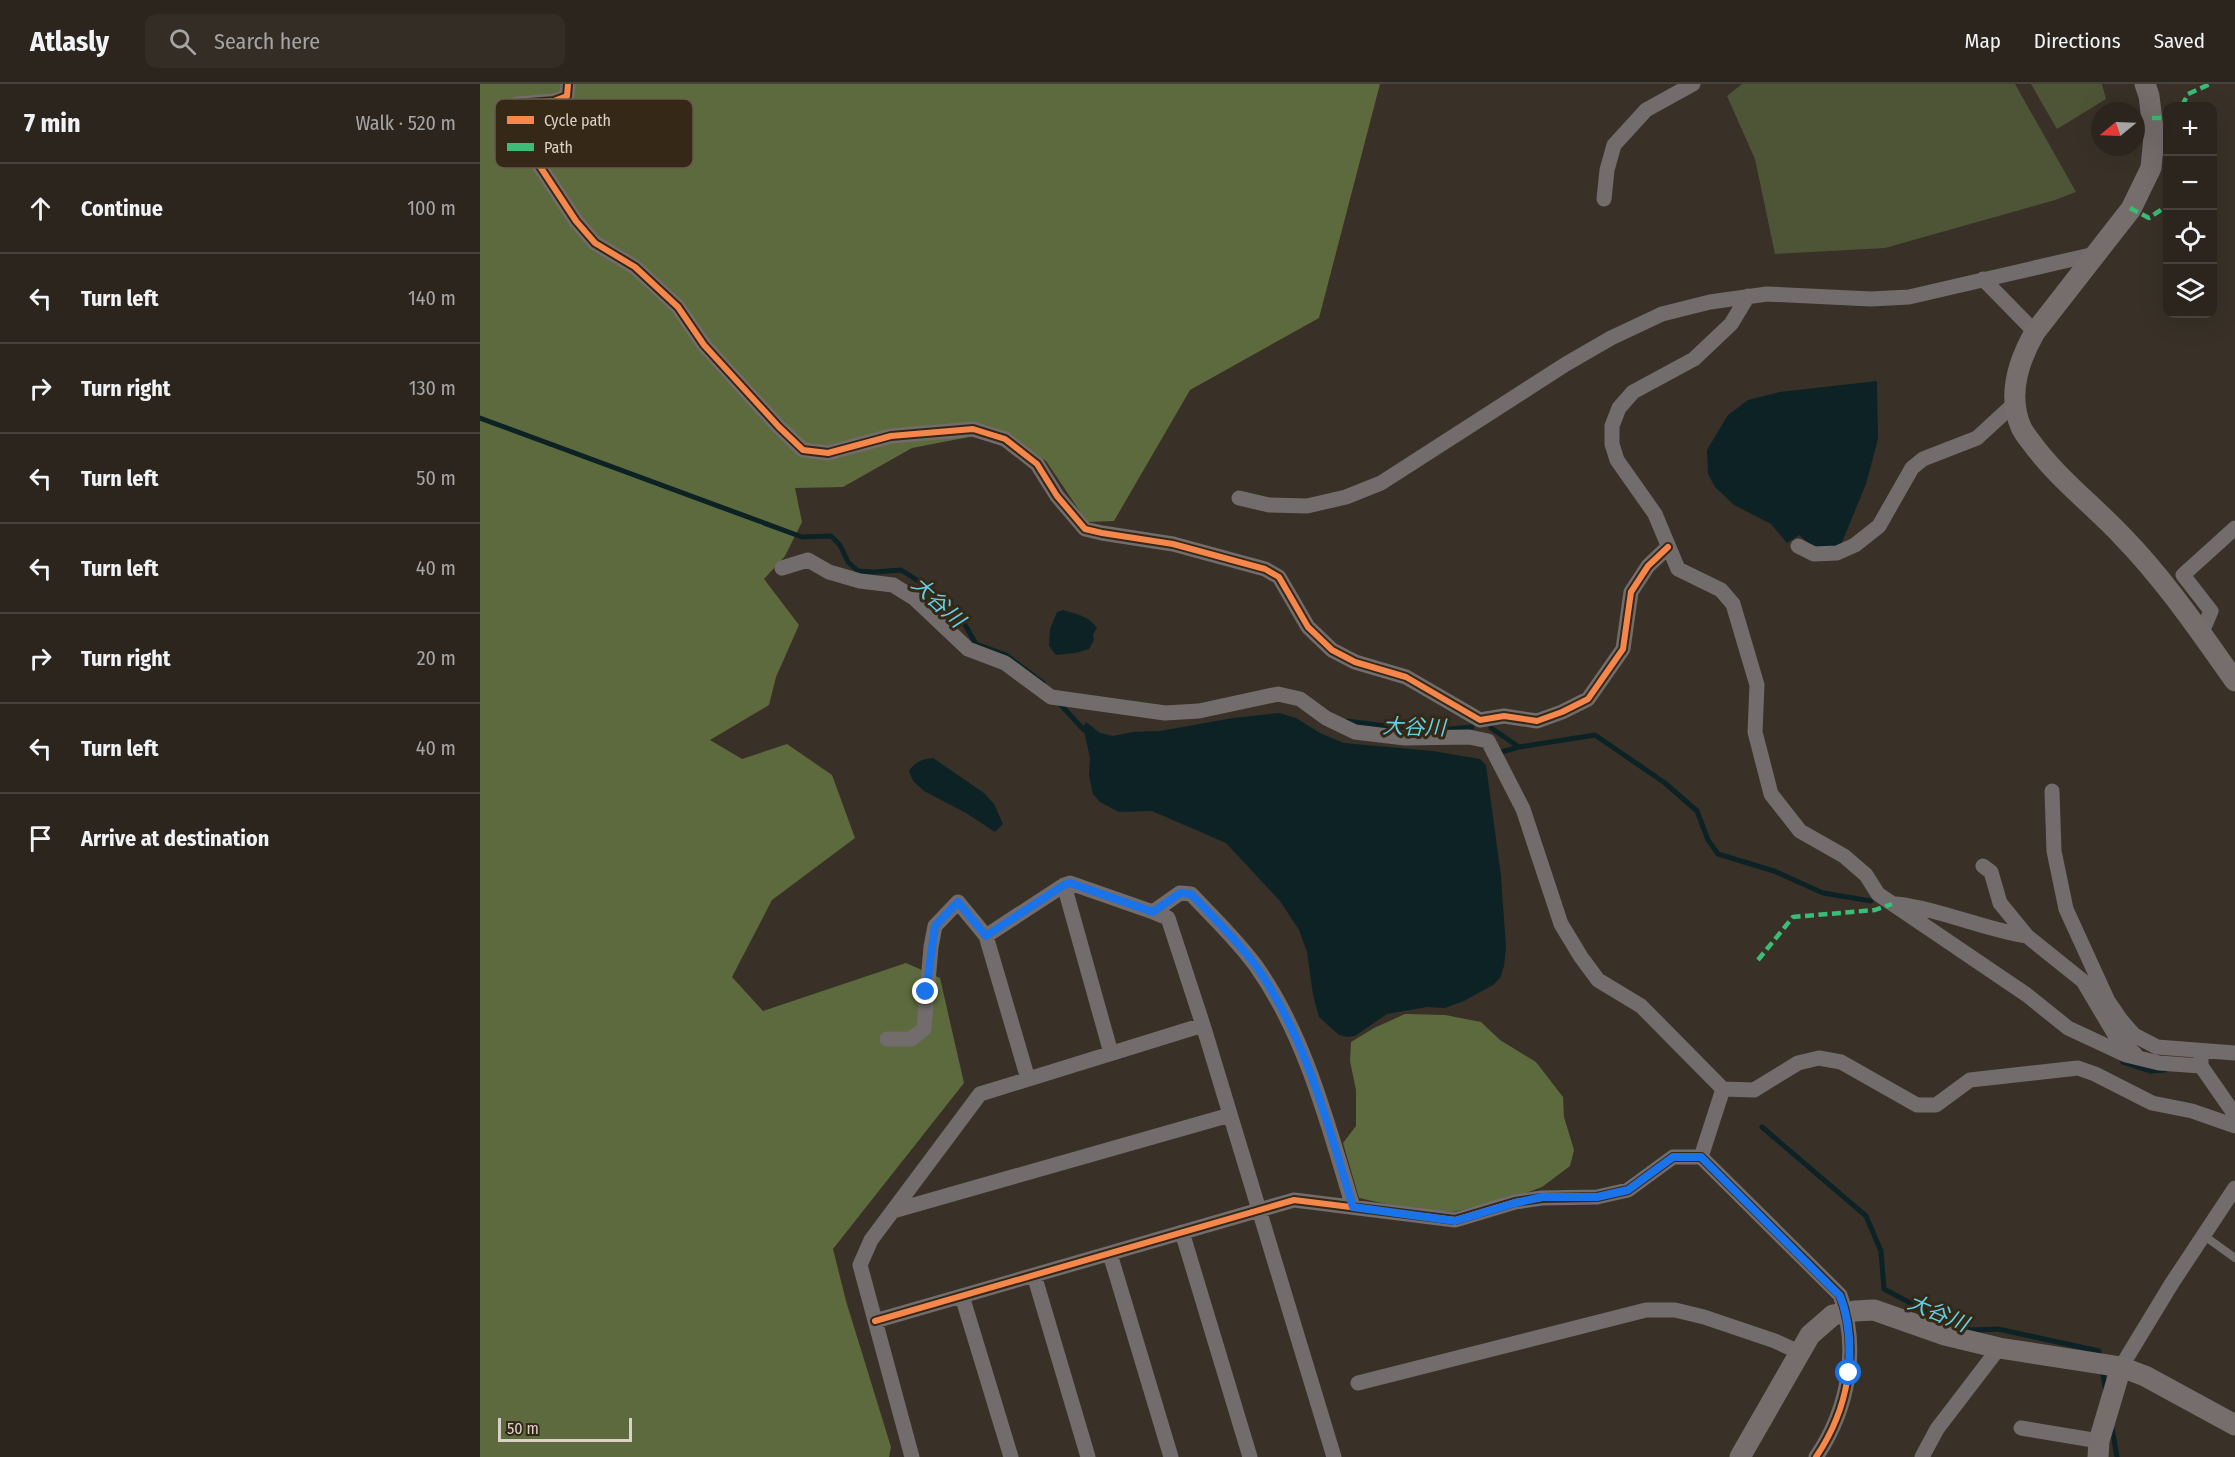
<!DOCTYPE html>
<meta charset="utf-8">
<style>
:root{--surface:#2b251d;--page:#332d26;--text:#f1f3f6;--muted:#a6a5a4;--line:#47423b}
body{margin:0;font-family:"Fira Sans Condensed","Noto Sans JP",sans-serif;background:var(--page);color:var(--text)}
.controls{position:absolute;right:18px;top:18px;display:grid;overflow:hidden;border-radius:12px;box-shadow:0 6px 24px #0002}
.controls button{width:54px;height:54px;display:grid;place-items:center;padding:0;border:0;border-bottom:2px solid var(--line);background:var(--surface);color:var(--text);font:30px sans-serif}
.compass{position:absolute;left:1611px;top:18px;width:54px;height:54px;border-radius:50%;background:var(--surface);box-shadow:0 6px 24px #0002;rotate:251deg}
.scale{position:absolute;left:18px;bottom:15px;width:134px;box-sizing:border-box;padding-left:6px;border:3px solid #dad1c7;border-top:0;font-size:16px;line-height:21px;white-space:nowrap;color:#dad1c7;-webkit-text-stroke:4px #352817;paint-order:stroke}
.stop{position:absolute;width:18px;height:18px;margin:-14px;border:4px solid #1a73e8;border-radius:50%;background:#fff}
.stop.end{background:#1a73e8;border-color:#fff;box-shadow:0 2px 6px #0008}
.list{margin:0;padding:0;list-style:none}
h2{display:flex;justify-content:space-between;align-items:center;height:78px;margin:0;padding:0 24px;font-size:26px}
h2 small{font-size:20px;font-weight:400;color:var(--muted)}
.list li{display:grid;grid-template-columns:39px 1fr auto;gap:18px;align-items:center;box-sizing:border-box;height:90px;padding:0 24px;border-top:2px solid var(--line)}
.list b{display:block;font-size:22px;white-space:nowrap}
.list em{font-size:20px;font-style:normal;color:var(--muted)}
.icon{flex:none;width:33px;height:33px;fill:none;stroke:currentColor;stroke-width:2;stroke-linecap:round;stroke-linejoin:round}
.map{position:relative;flex:none;width:1755px;height:1373px;overflow:hidden}
header{display:flex;align-items:center;gap:36px;box-sizing:border-box;height:84px;padding:0 30px;background:var(--surface);border-bottom:2px solid var(--line)}
header strong{font-size:28px}
nav{display:flex;gap:33px;margin-inline-start:auto;font-size:21px}
.search{width:420px;height:54px;background:var(--page);display:flex;align-items:center;gap:15px;box-sizing:border-box;padding:0 21px;border-radius:12px;color:var(--muted);font-size:22px}
main{display:flex}
aside{flex:1;background:var(--surface)}
.map>svg:first-child{display:block}
.green{fill:#4d5536}
.forest{fill:#5d6a3d}
.water{fill:#0d2225}
.lines{fill:none;stroke-linecap:round;stroke-linejoin:round}
.stream{stroke:#0d2225;stroke-width:5}
.lane{stroke:#726c6c;stroke-width:8}
.street{stroke:#726c6c;stroke-width:15}
.secondary{stroke:#756e6d;stroke-width:21}
.quiet{stroke:#3abd76;stroke-width:4.5;stroke-dasharray:9 4.5;stroke-linecap:butt}
.cycleway-casing{stroke:#352817;stroke-width:10}
.cycleway{stroke:#f5874c;stroke-width:6}
.route{stroke:#1a73e8;stroke-width:8}
.labels{text-anchor:middle;stroke-width:6;stroke-linejoin:round;paint-order:stroke}
.water-label{font-size:21px;font-style:italic;fill:#60d1e6;stroke:#352817}
.key{fill:#352817;stroke:#675b4c;stroke-width:1.5}
.key-label{font-size:16px;fill:#dad1c7}
</style>
<header>
<strong>Atlasly</strong>
<div class="search"><svg class="icon" aria-label="search" viewBox="0 0 24 24"><circle cx="10" cy="10" r="6"/><path d="M15 15l6 6"/></svg>Search here</div>
<nav><a>Map</a><a>Directions</a><a>Saved</a></nav>
</header>
<main>
<aside>
<h2>7 min<small>Walk · 520 m</small></h2>
<ul class="list">
<li><svg class="icon" aria-label="ahead" viewBox="0 0 24 24"><path d="M12 20V5M6 11l6-6 6 6"/></svg><div><b>Continue</b></div><em>100 m</em></li>
<li><svg class="icon" aria-label="left" viewBox="0 0 24 24"><path d="M17 20v-9H6M10 6l-5 5 5 5"/></svg><div><b>Turn left</b></div><em>140 m</em></li>
<li><svg class="icon" aria-label="right" viewBox="0 0 24 24"><path d="M7 20v-9h11M14 6l5 5-5 5"/></svg><div><b>Turn right</b></div><em>130 m</em></li>
<li><svg class="icon" aria-label="left" viewBox="0 0 24 24"><path d="M17 20v-9H6M10 6l-5 5 5 5"/></svg><div><b>Turn left</b></div><em>50 m</em></li>
<li><svg class="icon" aria-label="left" viewBox="0 0 24 24"><path d="M17 20v-9H6M10 6l-5 5 5 5"/></svg><div><b>Turn left</b></div><em>40 m</em></li>
<li><svg class="icon" aria-label="right" viewBox="0 0 24 24"><path d="M7 20v-9h11M14 6l5 5-5 5"/></svg><div><b>Turn right</b></div><em>20 m</em></li>
<li><svg class="icon" aria-label="left" viewBox="0 0 24 24"><path d="M17 20v-9H6M10 6l-5 5 5 5"/></svg><div><b>Turn left</b></div><em>40 m</em></li>
<li><svg class="icon" aria-label="arrive" viewBox="0 0 24 24"><path d="M6 21V4h12l-3 4 3 4H6"/></svg><div><b>Arrive at destination</b></div></li>
</ul>
</aside>
<div class="map">
<svg width="1755" height="1373" viewBox="0 0 1755 1373">
<rect width="100%" height="100%" fill="#393127"/>
<path class="green" d="M1262 0H1535L1596 108 1575 116 1405 164 1295 170 1275 75 1247 12Z
M1551 0H1622L1626 15 1577 45Z"/>
<path class="forest" d="M0 0H900L839 234 710 306 634 437 607 438 566 377 520 347 432 364 363 403 315 404 322 438 305 472 284 495 319 541 296 593 289 621 230 656 262 675 307 660 352 691 375 754 292 816 252 893 283 927 426 879 460 894 484 999 353 1165 366 1217 411 1363 409 1373H0Z
M925 930 965 931 1001 938 1020 956 1056 978 1083 1013 1084 1033 1094 1066 1090 1082 1062 1103 1035 1113 973 1128 929 1125 879 1114 863 1059 876 1042V1006L870 977 871 958 894 944Z"/>
<path class="water" d="M1397 297 1398 355 1386 400 1360 463 1337 466 1319 451 1307 459 1291 440 1254 421 1235 403 1228 390 1227 366 1248 331 1268 316 1300 308Z
M583 526C596 530 609 532 617 544L613 550 614 556 609 565 595 569 576 571 569 562 570 545 577 528Z
M799 629 816 634 840 649 864 659 953 667 1000 675 1006 681 1021 792 1026 864 1024 882 1020 894 1013 901 984 917 965 924 947 923 907 930 875 952 867 953 859 951 839 933 833 911 827 868 819 846 800 817 746 759 672 727 639 728 620 718 613 710 609 692 610 674 603 643 606 638 620 649 633 652 653 648 680 647 753 634Z
M453 674 504 709 514 720 523 740 515 748 486 729 444 707 433 697 429 687C434 678 443 675 453 674Z"/>
<g class="lines">
<path class="stream" d="M0 334 322 453 351 452 360 461 368 478 378 487 394 488 421 486 448 503 465 522 480 532 496 560 526 571 563 599
M580 620 604 646
M867 637 943 647
M1011 644 1039 663 1115 651 1185 699 1217 727 1228 756 1238 770 1294 787 1343 809 1391 817
M959 646 992 643
M1021 668 1039 663
M1643 978 1671 987 1685 986
M1282 1043 1386 1132 1401 1167 1404 1205 1453 1231 1491 1246 1518 1245 1619 1267 1620 1276
M1622 1285 1626 1308
M1632 1344 1637 1373"/>
<path class="lane" d="M1723 1151 1755 1174"/>
<path class="street" d="M88 0 87 12 74 17 37 20 28 34 96 137 115 159 155 183 198 223 224 261 299 343 323 366 348 369 411 352 493 345 525 355 557 380 577 412 605 445 622 449 693 460 785 485 799 493 828 543 852 566 875 578 926 593 1000 636 1024 632 1057 637 1082 628 1108 615 1143 565 1151 508 1168 482 1188 463
M1124 115 1127 86 1134 61 1166 26 1213 0
M1503 195 1555 248
M1268 212 1251 240 1214 275 1153 308 1139 324 1132 342V360L1137 376 1175 430 1198 485 1241 506 1253 520 1277 601 1275 648 1291 710 1320 747 1364 772 1386 791 1398 810 1547 911 1588 944 1646 971 1679 979 1721 982
M759 414 789 421 827 422 866 413 901 399 1086 280 1131 254 1182 230 1230 218 1287 210 1391 215 1429 213 1615 170
M1318 462 1334 470 1357 469 1375 461 1399 442 1432 384 1443 375 1497 354 1535 319
M302 484 328 476 349 488 380 497 413 501 434 514 488 565 525 579 571 613 685 629 719 627 798 610 820 615 846 634 875 648 925 654 989 653 1008 657 1043 725 1081 840 1101 873 1118 896 1161 922 1243 1005 1221 1073
M1722 548 1731 527 1703 491 1755 444
M1572 707 1574 767 1586 825 1628 917 1641 936 1654 951 1677 963 1755 969
M1503 782 1511 788 1520 819 1547 852 1603 897 1635 951 1655 970
M584 801 631 969
M1416 820C1461 825 1502 845 1547 852
M673 828 700 809 711 810C733 833 757 856 776 882 826 953 848 1041 873 1123
M407 955H431L444 945 451 863 455 842 478 818 506 852
M1721 973V982L1755 1031
M548 995 506 852 584 801 590 799 673 828 688 834 723 941
M1243 1005 1274 1006 1318 979 1339 974 1361 978 1437 1021H1456L1490 996 1598 984 1615 990 1672 1019 1712 1027 1755 1042
M413 1127 750 1031
M702 1148 770 1373
M630 1170 691 1373
M554 1191 608 1373
M482 1212 531 1373
M395 1237 814 1116 975 1136 1035 1118 1062 1114 1117 1113 1148 1106 1193 1073H1221L1360 1211C1380 1265 1368 1326 1336 1373
M1641 1283 1692 1199 1755 1104
M878 1299 1166 1226H1195L1224 1233 1295 1257 1319 1268
M1541 1344 1619 1357
M432 1373 380 1181 391 1156 500 1010 723 941 854 1373
M1442 1373 1457 1345 1519 1264"/>
<path class="secondary" d="M1665 0 1669 12 1674 52 1671 84 1651 125 1555 248C1539 276 1527 311 1541 343 1543 348 1548 354 1551 358 1577 394 1613 421 1643 453 1685 496 1720 548 1755 597
M1260 1373 1330 1251 1353 1231 1375 1227 1394 1226 1465 1251 1519 1264 1641 1283 1665 1292 1755 1341
M1618 1373 1619 1357 1641 1283"/>
<path class="quiet" d="M1702 22 1708 10 1730 0
M1672 34H1688
M1650 124 1669 134 1688 121
M1278 876 1313 833 1395 826 1412 820"/>
<g class="cycleway-casing">
<path id="cycleway" d="M88 0 87 12 74 17 37 20 28 34 96 137 115 159 155 183 198 223 224 261 299 343 323 366 348 369 411 352 493 345 525 355 557 380 577 412 605 445 622 449 693 460 785 485 799 493 828 543 852 566 875 578 926 593 1000 636 1024 632 1057 637 1082 628 1108 615 1143 565 1151 508 1168 482 1188 463
M395 1237 814 1116 975 1136 1035 1118 1062 1114 1117 1113 1148 1106 1193 1073H1221L1360 1211C1380 1265 1368 1326 1336 1373"/>
</g>
<use href="#cycleway" class="cycleway"/>
</g>
<g class="lines">
<path class="route" d="M446 908 455 842 478 818 506 852 584 801 590 799 673 828 700 809 711 810C733 833 757 856 776 882 826 953 848 1041 873 1123L975 1137 1035 1119 1062 1113H1117L1148 1106 1193 1073H1221L1360 1212C1370 1237 1370 1262 1369 1289"/>
</g>
<g class="labels">
<g class="water-label">
<text transform="translate(458 518) rotate(43)" y="7">大谷川</text>
<text transform="translate(934 643) rotate(2)" y="7">大谷川</text>
<text transform="translate(1458 1229) rotate(23)" y="7">大谷川</text>
</g>
</g>
<rect x="15" y="15" width="198" height="69" rx="9" class="key"/>
<rect x="27" y="32" width="27" height="8" fill="#f5874c"/>
<rect x="27" y="59" width="27" height="8" fill="#3abd76"/>
<g class="key-label">
<text x="64" y="42">Cycle path</text>
<text x="64" y="69">Path</text>
</g>
</svg>
<div class="controls">
<button>+</button>
<button>−</button>
<button><svg class="icon" aria-label="locate" viewBox="0 0 24 24"><circle cx="12" cy="12" r="6"/><path d="M12 2v4M12 18v4M2 12h4M18 12h4"/></svg></button>
<button><svg class="icon" aria-label="layers" viewBox="0 0 24 24"><path d="M12 4l9 5-9 5-9-5zM3 14l9 5 9-5"/></svg></button>
</div>
<svg class="compass" viewBox="-18 -18 36 36"><path d="M0-13l5 13h-10z" fill="#e53935"/><path d="M0 13l5-13h-10z" fill="#a6a5a4"/></svg>
<div class="scale">50 m</div>
<div class="stop" style="left:1369px;top:1289px"></div>
<div class="stop end" style="left:446px;top:908px"></div>
</div>
</main>
